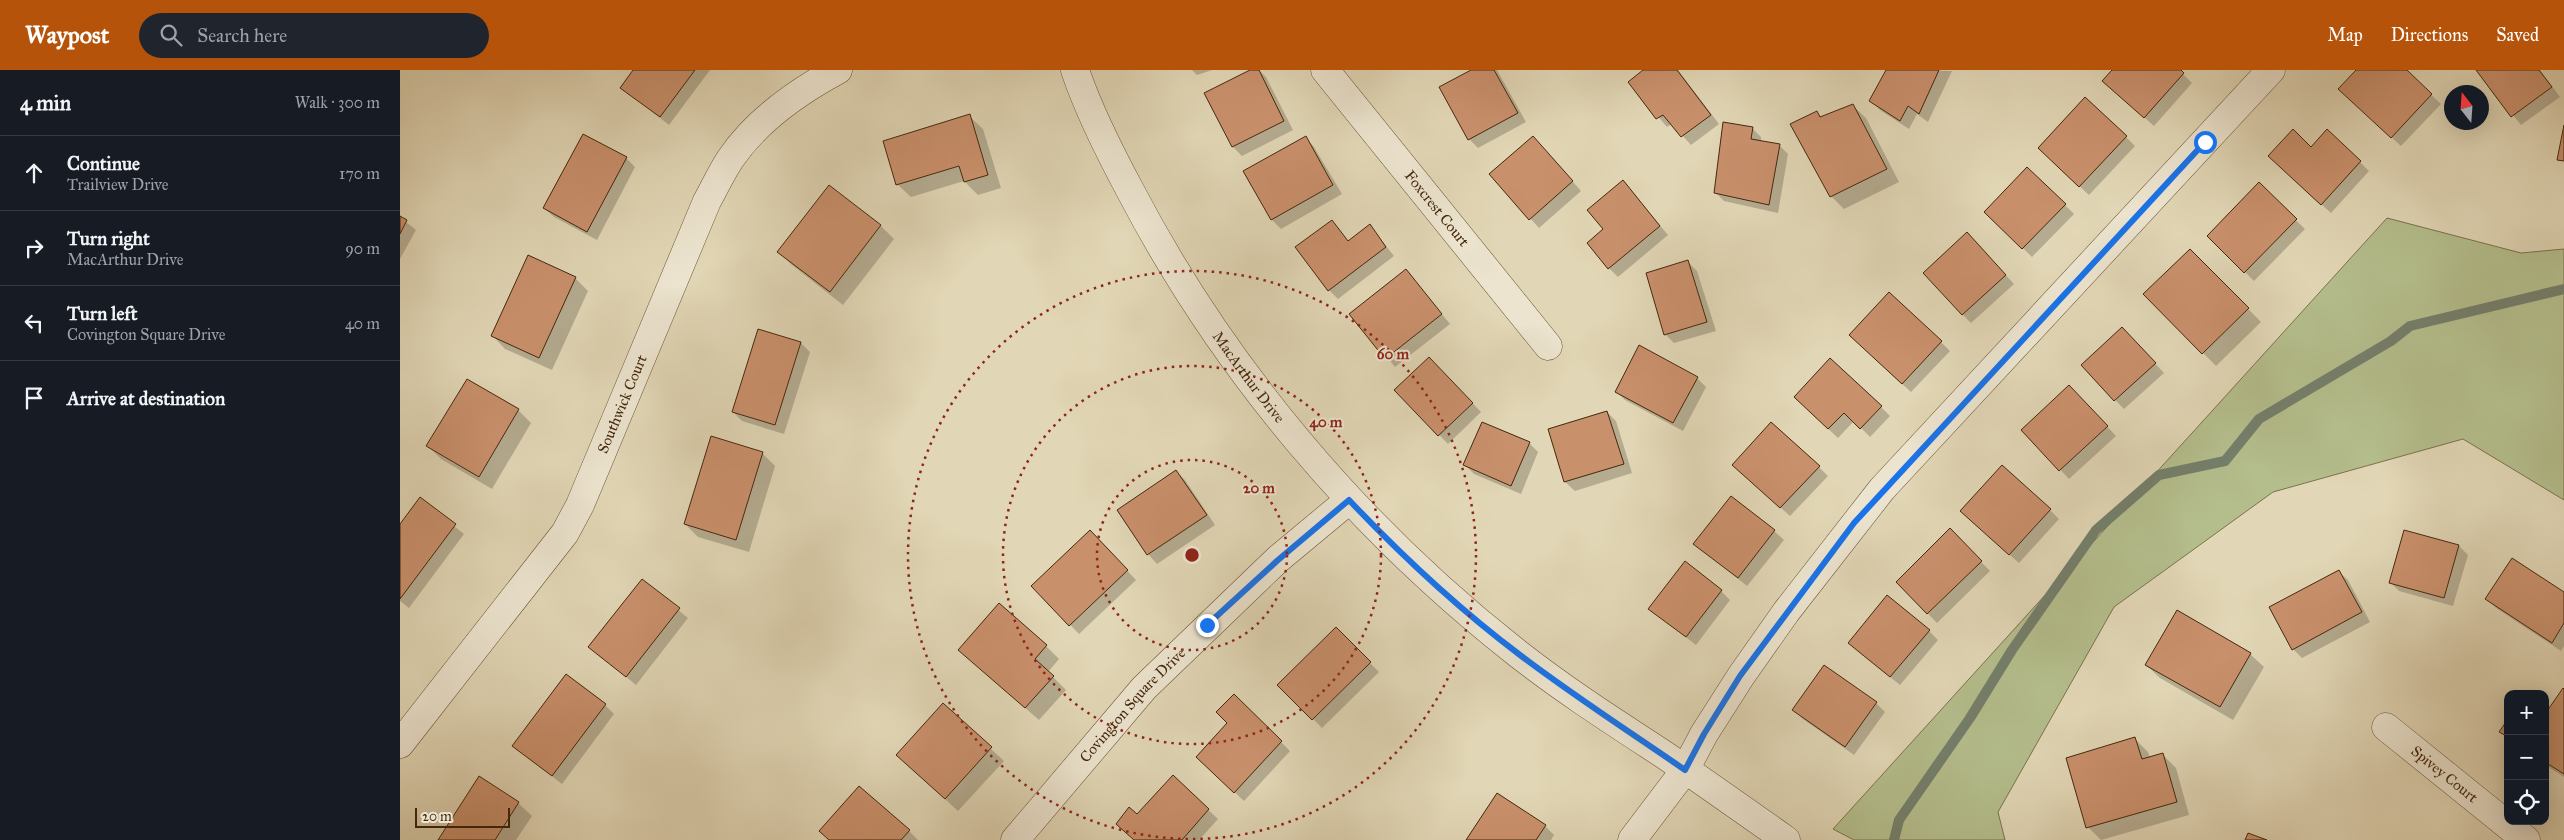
<!DOCTYPE html>
<meta charset="utf-8">
<style>
:root{--surface:#171b24;--page:#20242c;--text:#f1f3f6;--muted:#9ea1a6;--line:#363941;--accent:#b45309}
body{margin:0;font-family:"IM FELL Great Primer",serif;background:var(--page);color:var(--text)}
.controls{position:absolute;right:15px;bottom:15px;display:grid;overflow:hidden;border-radius:10px;box-shadow:0 5px 20px #0002}
.controls button{width:45px;height:45px;display:grid;place-items:center;padding:0;border:0;border-bottom:1px solid var(--line);background:var(--surface);color:var(--text);font:25px sans-serif}
.compass{position:absolute;left:2044px;top:15px;width:45px;height:45px;border-radius:50%;background:var(--surface);box-shadow:0 5px 20px #0002;rotate:343deg}
.scale{position:absolute;left:15px;bottom:12px;width:95px;box-sizing:border-box;padding-left:5px;border:2px solid #44280c;border-top:0;font-size:14px;line-height:18px;white-space:nowrap;color:#44280c;-webkit-text-stroke:4px #ece4cf;paint-order:stroke}
.stop{position:absolute;width:15px;height:15px;margin:-11px;border:4px solid #1a73e8;border-radius:50%;background:#fff}
.stop.end{background:#1a73e8;border-color:#fff;box-shadow:0 1px 5px #0008}
.list{margin:0;padding:0;list-style:none}
h2{display:flex;justify-content:space-between;align-items:center;height:65px;margin:0;padding:0 20px;font-size:21px}
h2 small{font-size:16px;font-weight:400;color:var(--muted)}
.list li{display:grid;grid-template-columns:32px 1fr auto;gap:15px;align-items:center;box-sizing:border-box;height:75px;padding:0 20px;border-top:1px solid var(--line)}
.list b{display:block;font-size:19px;white-space:nowrap}
.list p{margin:0;font-size:16px;white-space:nowrap;color:var(--muted)}
.list em{font-size:16px;font-style:normal;color:var(--muted)}
.icon{flex:none;width:28px;height:28px;fill:none;stroke:currentColor;stroke-width:2;stroke-linecap:round;stroke-linejoin:round}
.map{position:relative;flex:none;width:2164px;height:770px;overflow:hidden}
header{display:flex;align-items:center;gap:30px;box-sizing:border-box;height:70px;padding:0 25px;background:var(--accent);color:#fff}
header strong{font-size:24px}
nav{display:flex;gap:28px;margin-inline-start:auto;font-size:18px}
.search{width:350px;height:45px;background:var(--page);display:flex;align-items:center;gap:12px;box-sizing:border-box;padding:0 18px;border-radius:28px;color:var(--muted);font-size:19px}
main{display:flex}
aside{flex:1;background:var(--surface)}
.map>svg:first-child{display:block}
.green{fill:#b4bd8c;stroke:#7c724c}
.shadow{fill:#0003}
.lines{fill:none;stroke-linecap:round;stroke-linejoin:round}
.stream{stroke:#747f6b;stroke-width:10}
.building{fill:#c9906c;stroke:#44280c}
.minor-casing{stroke:#6b5436;stroke-width:29}
.tertiary-casing{stroke:#6b5436;stroke-width:29}
.minor{stroke:#ece4cf;stroke-width:28}
.tertiary{stroke:#ece4cf;stroke-width:28}
.route{stroke:#1a73e8;stroke-width:6}
.ring{fill:none;stroke:#8f2418;stroke-width:2.5;stroke-dasharray:2.5 5}
.labels{text-anchor:middle;stroke-width:4;stroke-linejoin:round;paint-order:stroke}
.street-label{font-size:15px;fill:#44280c;stroke:#ece4cf}
.centre{fill:#8f2418;stroke:#ece4cf;stroke-width:2.5}
.ring-label{font-size:15px;text-anchor:middle;font-weight:bold;fill:#8f2418;stroke:#ece4cf;stroke-width:4;stroke-linejoin:round;paint-order:stroke}
</style>
<header>
<strong>Waypost</strong>
<div class="search"><svg class="icon" aria-label="search" viewBox="0 0 24 24"><circle cx="10" cy="10" r="6"/><path d="M15 15l6 6"/></svg>Search here</div>
<nav><a>Map</a><a>Directions</a><a>Saved</a></nav>
</header>
<main>
<aside>
<h2>4 min<small>Walk · 300 m</small></h2>
<ul class="list">
<li><svg class="icon" aria-label="ahead" viewBox="0 0 24 24"><path d="M12 20V5M6 11l6-6 6 6"/></svg><div><b>Continue</b><p>Trailview Drive</p></div><em>170 m</em></li>
<li><svg class="icon" aria-label="right" viewBox="0 0 24 24"><path d="M7 20v-9h11M14 6l5 5-5 5"/></svg><div><b>Turn right</b><p>MacArthur Drive</p></div><em>90 m</em></li>
<li><svg class="icon" aria-label="left" viewBox="0 0 24 24"><path d="M17 20v-9H6M10 6l-5 5 5 5"/></svg><div><b>Turn left</b><p>Covington Square Drive</p></div><em>40 m</em></li>
<li><svg class="icon" aria-label="arrive" viewBox="0 0 24 24"><path d="M6 21V4h12l-3 4 3 4H6"/></svg><div><b>Arrive at destination</b></div></li>
</ul>
</aside>
<div class="map">
<svg width="2164" height="770" viewBox="0 0 2164 770">
<rect width="100%" height="100%" fill="#e1d6b5"/>
<filter id="stains"><feTurbulence type="fractalNoise" baseFrequency=".004" numOctaves="4"/><feColorMatrix values="0 0 0 0 .2 0 0 0 0 .09 0 0 0 0 .02 0 0 0 .5 -.17"/></filter>
<radialGradient id="worn" r=".72"><stop offset=".6" stop-color="#630" stop-opacity="0"/><stop offset="1" stop-color="#630" stop-opacity=".3"/></radialGradient>
<path class="green" d="M1987 148 2121 183 2164 179V430L2063 369 1873 422 1714 537 1598 742 1605 770H1454L1433 759Z"/>
<path class="shadow" d="M234 0H310L269 55 221 17Z
M792 0H812L797 5Z
M853 0H859L866 7 893 60 842 86 833 77 806 24Z
M1073 0H1097L1126 52 1078 78 1069 69Z
M1245 0H1278L1319 54 1291 75 1272 54 1267 57 1229 12Z
M1487 0 1552 1 1528 52 1517 44 1509 59 1480 40 1471 31Z
M1714 0H1779L1792 13 1754 56 1713 20Z
M1957 0H2005L2041 34 2001 76 1949 28Z
M2077 0H2140L2160 27 2121 55Z
M1452 35 1466 48 1499 112 1444 139 1431 126 1417 42 1422 48Z
M569 46 583 59 601 118 578 125 564 111 511 127 497 114Z
M1352 58 1361 67V72L1379 75 1388 84 1378 143 1324 131 1315 122Z
M183 66 226 88 235 97 197 170 154 147 144 138Z
M905 67 914 77 942 124 881 159 872 150 845 101Z
M1726 67 1735 76 1689 125 1648 87Z
M1142 77 1181 121 1139 158 1091 104Z
M1911 79 1960 92 1969 101 1931 143 1878 95Z
M1223 112 1268 165 1218 207 1209 198 1205 159Z
M1859 114 1905 159 1854 211 1809 166Z
M430 117 481 156 494 169 443 235 392 195 379 182Z
M1665 135 1674 144 1632 187 1595 151Z
M0 147 16 160 0 189Z
M931 151 949 172 970 156 994 186 938 229 929 220Z
M1576 173 1614 214 1571 253 1562 244Z
M1790 180 1861 252 1816 296 1745 224Z
M1288 192 1297 201 1316 261 1274 273 1265 264Z
M1006 201 1050 254 995 297 951 244Z
M175 208 188 221 152 300 105 279 92 265Z
M359 260 401 273 410 282 384 364 342 351 333 342Z
M1731 268 1764 303 1724 339 1682 296Z
M1541 272 1550 281 1511 322 1459 274Z
M1029 288 1081 342 1048 374 996 320Z
M1297 308 1306 317 1283 361 1225 330 1216 321Z
M1678 326 1716 366 1669 409 1623 360Z
M1404 336 1481 337 1490 346 1470 367 1454 351 1438 368Z
M118 340 131 353 92 419 41 389 28 376Z
M1207 342 1216 351 1232 403 1175 421 1165 412Z
M1129 373 1138 382 1121 424 1074 404 1065 395Z
M362 383 375 396 349 482 298 467 285 454Z
M1419 397 1428 406 1390 446 1343 404Z
M776 401 785 410 815 455 757 494 748 484 718 441Z
M20 429 64 464 9 538 0 531V456Z
M1650 440 1659 449 1619 493 1570 450Z
M1550 460 1590 501 1537 553 1497 512Z
M1374 461 1384 470 1347 516 1295 474Z
M2005 461 2059 476 2068 485 2053 536 1999 521 1990 512Z
M699 471 736 510 679 564 633 516Z
M1938 501 1948 510 1970 552 1902 588 1893 579Z
M242 510 288 548 236 615 190 577Z
M1321 521 1330 530 1296 575 1250 539Z
M2164 524V576L2161 581 2096 538 2087 529Z
M936 559 979 602 922 658 879 615Z
M1529 561 1538 570 1500 615 1459 582Z
M646 576 659 589 648 602 666 620 639 650 559 580Z
M1850 584 1864 597 1833 650 1760 608 1746 595Z
M2164 620V707L2145 695V647Z
M834 625 890 681 844 731 807 696 829 653Z
M1476 633 1485 642 1454 685 1403 649 1394 640Z
M205 635 214 644 162 714 113 676Z
M543 635 604 691 558 741 511 698Z
M1735 669 1748 682 1750 688 1763 685 1776 698 1789 745 1701 770 1688 757Z
M773 707 818 749 799 770H735Z
M118 733 132 746 116 770H39Z
M1145 756 1154 765 1151 770H1067Z
M509 761 518 770H430Z"/>
<g class="lines">
<path class="stream" d="M1494 770 1499 750 1570 648 1612 580 1696 460 1759 405 1825 391 1859 349 1991 271 2010 256 2164 219"/>
</g>
<path class="building" d="M233 0H295L260 47 220 18Z
M850 0H859L884 51 832 77 804 23Z
M1071 0H1094L1118 43 1068 70 1039 17Z
M1243 0H1277L1311 45 1281 67 1263 45 1256 49 1228 12Z
M1486 0H1539L1519 44 1508 36 1500 51 1469 31Z
M1712 0H1781L1784 3 1744 48 1702 11Z
M1956 0H2007L2032 24 1991 68 1938 19Z
M2076 0H2139L2152 17 2111 47Z
M1685 27 1727 66 1679 117 1638 78Z
M1453 34 1487 99 1430 127 1390 54 1417 41 1420 47Z
M570 44 588 105 564 112 559 96 496 115 483 71Z
M1323 52 1353 57 1351 69 1380 74 1369 135 1314 123Z
M2164 55V91L2157 90Z
M1893 59 1911 77 1927 59 1961 91 1921 135 1868 86Z
M183 64 227 87 187 162 143 138Z
M906 66 933 115 871 150 843 101Z
M1133 66 1173 111 1129 150 1089 104Z
M1627 97 1666 134 1622 179 1584 142Z
M1223 110 1260 156 1208 199 1187 173 1203 159 1187 140Z
M1859 112 1897 149 1844 203 1807 166Z
M429 115 481 155 430 222 377 182Z
M0 146 7 150 0 164Z
M932 150 948 171 970 154 986 177 928 221 895 177Z
M1567 162 1606 205 1562 245 1523 203Z
M1790 179 1849 238 1802 284 1743 224Z
M128 185 176 207 139 288 91 266Z
M1288 190 1307 252 1264 265 1246 203Z
M1006 199 1042 244 985 289 949 244Z
M1489 222 1542 271 1502 314 1449 265Z
M1722 257 1756 293 1714 331 1681 295Z
M358 259 401 272 375 355 332 342Z
M1239 275 1298 307 1273 353 1215 322Z
M1029 287 1073 333 1038 366 994 320Z
M1430 288 1482 336 1460 359 1444 343 1428 359 1394 327Z
M67 309 119 339 79 407 26 376Z
M1669 315 1708 356 1659 401 1621 360Z
M1207 341 1224 394 1164 412 1148 359Z
M1082 352 1130 372 1111 416 1063 395Z
M1371 352 1420 396 1380 438 1332 395Z
M311 366 363 382 336 470 284 454Z
M1602 395 1651 439 1609 485 1560 441Z
M776 400 807 445 747 485 717 440Z
M1331 426 1375 460 1338 508 1293 474Z
M20 427 56 454 0 529V454Z
M1550 458 1582 491 1527 544 1496 512Z
M690 460 728 500 669 556 631 516Z
M2004 460 2059 475 2044 528 1989 513Z
M2112 488 2164 522V553L2152 573 2085 529Z
M1285 491 1322 520 1286 567 1248 539Z
M1939 500 1962 542 1892 580 1869 537Z
M242 509 280 538 226 607 188 577Z
M1487 525 1530 560 1490 607 1448 573Z
M599 533 647 575 635 589 654 606 625 638 558 580Z
M1777 540 1851 583 1820 637 1745 595Z
M936 557 971 592 912 650 877 615Z
M1424 595 1477 632 1445 677 1392 640Z
M166 604 206 634 152 706 112 676Z
M2163 618 2164 619V704L2145 692V644Z
M834 624 882 671 834 723 796 687 827 653 816 642Z
M543 633 592 677 545 729 496 685Z
M2108 649V667L2099 662Z
M1735 667 1742 689 1763 683 1777 732 1686 758 1666 688Z
M773 705 809 739 782 770H734L716 754 729 737 737 744Z
M79 706 119 732 95 770H38Z
M459 716 510 760 501 770H429L419 761Z
M1097 723 1146 755 1136 770H1066Z
M1848 763 1867 770H1845Z"/>
<g class="lines">
<g class="minor-casing">
<g id="minor">
<path id="s1" d="M925 0 1148 276"/>
<path id="s2" d="M1986 657 2126 770"/>
<path id="s3" d="M0 674 165 463 180 435 307 131C315 117 322 101 331 88 357 50 399 21 438 0"/>
<path id="s4" d="M615 770 744 618 878 489 949 430"/>
<path d="M1232 770 1285 700 1304 664 1341 606 1386 542 1482 419 1871 0"/>
</g>
</g>
<g class="tertiary-casing">
<g id="tertiary">
<path id="s5" d="M675 0C689 42 710 83 731 122 824 300 959 459 1117 583 1164 620 1214 652 1263 684 1304 712 1345 741 1386 770"/>
</g>
</g>
<use href="#minor" class="minor"/>
<use href="#tertiary" class="tertiary"/>
</g>
<g class="lines">
<path class="route" d="M807 555 878 490 949 430C1002 486 1059 539 1120 585 1174 626 1230 662 1285 700L1304 664 1340 606 1454 453 1805 72"/>
</g>
<g class="ring">
<circle cx="792" cy="485" r="95"/>
<circle cx="792" cy="485" r="189"/>
<circle cx="792" cy="485" r="284"/>
</g>
<g class="labels">
<g class="street-label">
<text dy="5" stroke="none"><textPath href="#s1" startOffset="178">Foxcrest Court</textPath></text>
<text dy="5" stroke="none"><textPath href="#s5" startOffset="354">MacArthur Drive</textPath></text>
<text dy="5" stroke="none"><textPath href="#s3" startOffset="409">Southwick Court</textPath></text>
<text dy="5" stroke="none"><textPath href="#s4" startOffset="179">Covington Square Drive</textPath></text>
<text dy="5" stroke="none"><textPath href="#s2" startOffset="75">Spivey Court</textPath></text>
</g>
</g>
<circle cx="792" cy="485" r="8" class="centre"/>
<g class="ring-label">
<text x="993" y="289">60 m</text>
<text x="926" y="357">40 m</text>
<text x="859" y="423">20 m</text>
</g>
<rect width="100%" height="100%" filter="url(#stains)"/>
<rect width="100%" height="100%" fill="url(#worn)"/>
</svg>
<div class="controls">
<button>+</button>
<button>−</button>
<button><svg class="icon" aria-label="locate" viewBox="0 0 24 24"><circle cx="12" cy="12" r="6"/><path d="M12 2v4M12 18v4M2 12h4M18 12h4"/></svg></button>
</div>
<svg class="compass" viewBox="-18 -18 36 36"><path d="M0-13l5 13h-10z" fill="#e53935"/><path d="M0 13l5-13h-10z" fill="#9ea1a6"/></svg>
<div class="scale">20 m</div>
<div class="stop" style="left:1805px;top:72px"></div>
<div class="stop end" style="left:807px;top:555px"></div>
</div>
</main>
